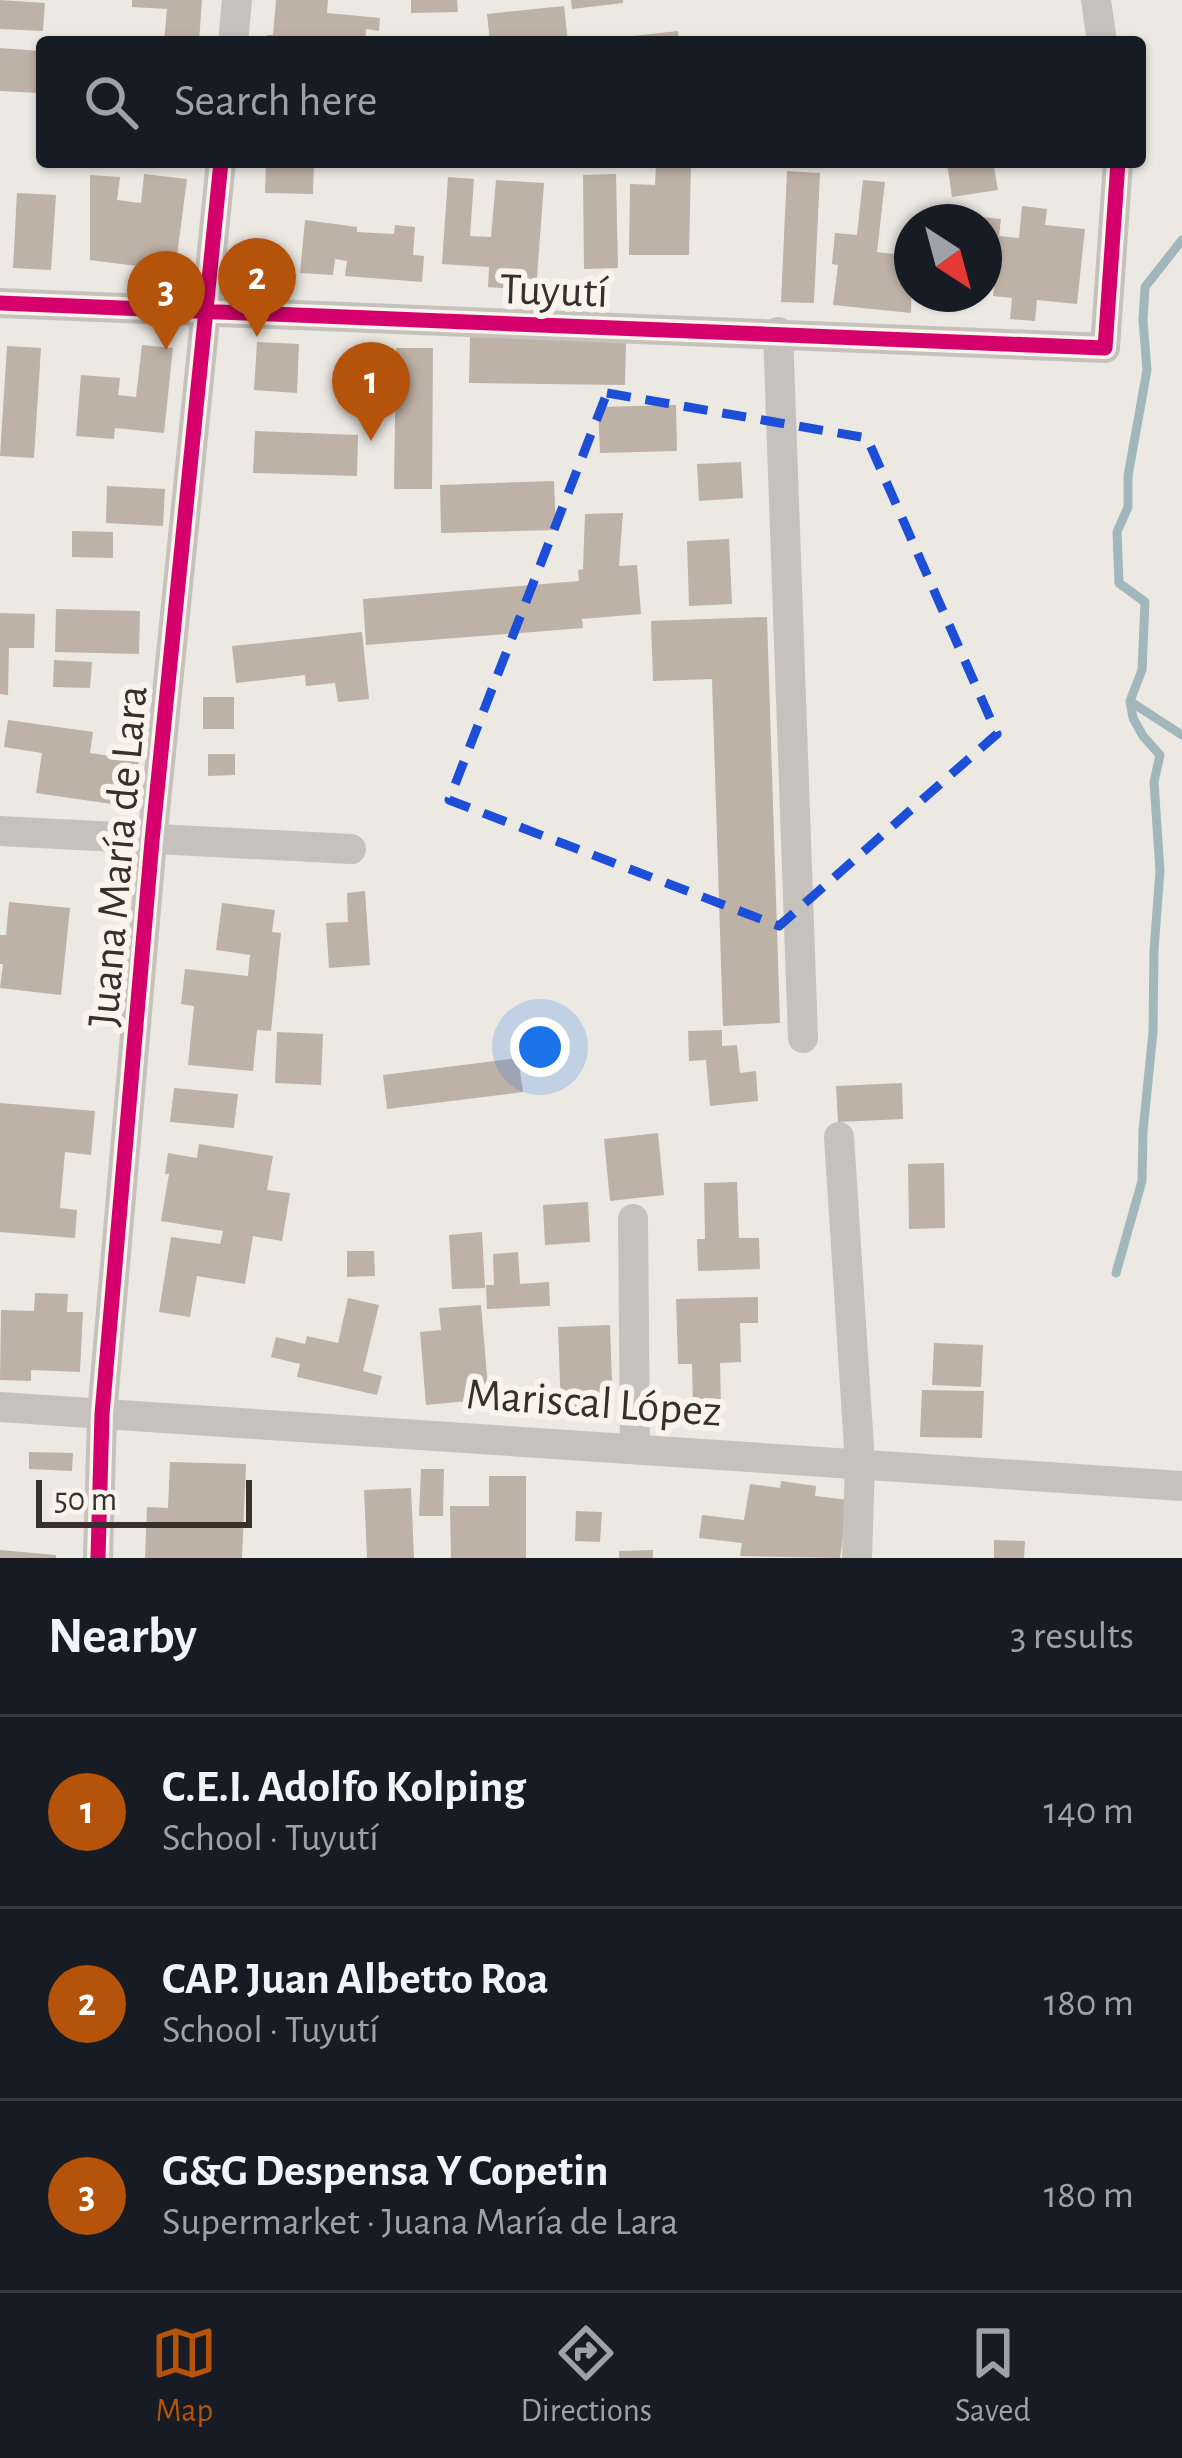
<!DOCTYPE html>
<meta charset="utf-8">
<style>
:root{--surface:#171b24;--page:#242831;--text:#f1f3f6;--muted:#9ea1a6;--line:#363941;--accent:#b45309}
body{margin:0;font-family:"Alegreya Sans",sans-serif;background:var(--page);color:var(--text)}
.compass{position:absolute;left:894px;top:204px;width:108px;height:108px;border-radius:50%;background:var(--surface);box-shadow:0 3px 9px #0004;rotate:144deg}
.scale{position:absolute;left:36px;bottom:30px;width:216px;box-sizing:border-box;padding-left:12px;border:6px solid #362f2a;border-top:0;font-size:33px;line-height:42px;white-space:nowrap;color:#362f2a;-webkit-text-stroke:9px #f8f4eb;paint-order:stroke}
.you{position:absolute;left:540px;top:1047px;width:42px;height:42px;margin:-30px;border:9px solid #fff;border-radius:50%;background:#1a73e8;box-shadow:0 0 0 18px #1a73e833}
.badge{display:grid;place-items:center;width:78px;height:78px;border-radius:50%;background:var(--accent);color:#fff;font-size:39px;font-weight:700}
.pin{position:absolute;translate:-50% -99px;filter:drop-shadow(0 3px 6px #0008)}
.pin::after{content:'';position:absolute;top:63px;width:42px;height:36px;background:inherit;clip-path:polygon(0 0,100% 0,50% 100%)}
.list{margin:0;padding:0;list-style:none}
h2{display:flex;justify-content:space-between;align-items:center;height:156px;margin:0;padding:0 48px;font-size:51px}
h2 small{font-size:39px;font-weight:400;color:var(--muted)}
.list li{display:grid;grid-template-columns:78px 1fr auto;gap:36px;align-items:center;box-sizing:border-box;height:192px;padding:0 48px;border-top:3px solid var(--line)}
.list b{display:block;font-size:45px;white-space:nowrap}
.list p{margin:0;font-size:39px;white-space:nowrap;color:var(--muted)}
.list em{font-size:39px;font-style:normal;color:var(--muted)}
.icon{flex:none;width:66px;height:66px;fill:none;stroke:currentColor;stroke-width:2;stroke-linecap:round;stroke-linejoin:round}
.map{position:relative;flex:none;width:1182px;height:1558px;overflow:hidden}
.search{position:absolute;background:var(--surface);box-shadow:0 3px 9px #0004;left:36px;right:36px;top:36px;height:132px;display:flex;align-items:center;gap:30px;box-sizing:border-box;padding:0 42px;border-radius:12px;color:var(--muted);font-size:45px}
.sheet{height:732px;background:var(--surface)}
nav{display:flex;justify-content:space-around;align-items:center;box-sizing:border-box;height:168px;border-top:3px solid var(--line);background:var(--surface);font-size:33px;color:var(--muted)}
nav a{display:grid;justify-items:center;gap:6px}
nav .on{color:var(--accent)}
.map>svg:first-child{display:block}
.lines{fill:none;stroke-linecap:round;stroke-linejoin:round}
.stream{stroke:#a1b7bb;stroke-width:9}
.building{fill:#beb1a6}
.minor{stroke:#c5c1bc;stroke-width:30}
.cycleway-casing{stroke:#f8f4eb;stroke-width:22}
.cycleway{stroke:#d6006c;stroke-width:15}
.marked{fill:none;stroke:#1d4ed8;stroke-width:9;stroke-dasharray:24 15;stroke-linejoin:round}
.labels{text-anchor:middle;stroke-width:12;stroke-linejoin:round;paint-order:stroke}
.street-label{font-size:45px;fill:#362f2a;stroke:#f8f4eb}
</style>
<div class="map">
<svg width="1182" height="1558" viewBox="0 0 1182 1558">
<rect width="100%" height="100%" fill="#ece9e3"/>
<g class="lines">
<path class="stream" d="M1131 702 1182 735
M1116 1273 1142 1181 1143 1131 1153 1032 1154 950 1160 871 1154 782 1160 755 1143 736 1133 718 1130 701 1142 670 1145 602 1119 583 1117 532 1128 507V476L1147 370 1143 320 1145 287 1182 240"/>
</g>
<path class="building" d="M0 0 45 3 43 31 0 29Z
M132 0H202L199 42H164L167 9 132 7Z
M276 0H328L327 13 380 18 379 31 366 29 365 42H266L267 35H273Z
M411 0H457L458 12 411 13Z
M571 0H623V3L572 9Z
M564 6 568 42H490L487 14Z
M678 31 679 42H606L605 39Z
M0 48 40 51 37 93 0 91Z
M266 162H314L313 194 265 193Z
M656 162H691L689 255H629L630 184 655 185Z
M953 162H993L998 190 952 197 947 163Z
M787 171 820 173 814 303 781 302Z
M144 174 187 179 175 271 90 260V175L120 177 117 200 141 203Z
M616 174 618 268 584 269 583 175Z
M448 177 474 179 470 236 491 237 496 180 544 183 536 291 488 287 489 267 442 264Z
M863 180 885 182 877 252 912 256 911 313 833 305 838 265 832 264 835 233 857 235Z
M17 193 56 195 51 270 13 268Z
M1022 206 1047 209 1045 225 1085 229 1077 304 1037 300 1035 321 1010 319 1012 298 993 296 994 286 984 285V222H921L922 211 1001 219 999 236 1019 238Z
M305 220 357 227V232L394 234 395 225 415 227 413 255 424 256 422 282 345 276 347 261 335 259 333 275 300 273Z
M470 337 626 339 625 385 469 383Z
M257 342 299 344 297 393 254 390Z
M142 345 173 348 164 433 115 428 114 439 76 436 81 375 120 378 118 395 136 397Z
M7 346 41 348 34 458 0 456Z
M396 348H433L432 489H394Z
M676 405 677 451 600 453 598 407Z
M255 431 358 435 357 476 253 473Z
M741 462 743 498 699 501 697 464Z
M554 481 556 530 441 533 440 485Z
M107 486 165 489 163 526 106 523Z
M623 513 619 566 637 565 641 614 582 619 583 628 366 645 363 599 579 581 578 570 583 569 585 514Z
M72 531 113 532V558L72 557Z
M729 539 732 604 689 606 687 541Z
M56 609 140 611 139 654 55 652Z
M0 613 35 614 34 648H9L8 695 0 694Z
M767 617 780 1023 723 1026 712 679 653 681 651 621Z
M362 632 369 699 338 702 335 683 306 686 305 675 236 683 232 646Z
M54 660 92 662 90 688 53 687Z
M203 697H234V729H203Z
M8 720 93 732 90 753 139 760 132 807 36 793 42 753 4 747Z
M208 754H235V775L208 776Z
M365 891 370 965 329 968 326 923 348 922 347 893Z
M9 902 70 908 61 995 0 988 3 964H0V935H6Z
M222 903 275 910 272 932 281 933 271 1031 257 1030 253 1071 188 1065 194 1006 181 1004 185 969 248 976 250 955 216 950Z
M722 1030V1046L737 1045 740 1073 756 1071 758 1101 710 1106 706 1060 689 1061 688 1031Z
M277 1032 323 1034 321 1085 275 1083Z
M518 1058 523 1092 387 1109 383 1075Z
M902 1083 903 1119 838 1122 836 1086Z
M174 1088 238 1094 234 1128 170 1122Z
M0 1103 95 1111 91 1155 65 1152 60 1208 77 1210 75 1238 0 1232Z
M658 1133 664 1195 610 1201 604 1139Z
M199 1144 273 1156 267 1190 290 1193 282 1241 253 1236 245 1284 197 1276 190 1317 159 1312 171 1237 220 1244 223 1231 161 1221 169 1174H165L168 1153 197 1158Z
M944 1163 945 1228 909 1229 908 1164Z
M737 1182 739 1238H759L760 1269 698 1271 697 1239H705L704 1183Z
M588 1202 590 1242 545 1245 543 1205Z
M482 1232 485 1288 452 1289 449 1235Z
M347 1251H374L375 1276 347 1277Z
M518 1252 520 1284 549 1282 550 1306 487 1309 486 1285H494L493 1254Z
M35 1293 68 1294 67 1312H83L80 1372 31 1370V1381L0 1380 1 1310 34 1311Z
M758 1297V1323H740L741 1362 720 1363 721 1408 693 1409 692 1364H678L676 1299Z
M348 1298 379 1305 363 1371 382 1376 377 1395 297 1377 300 1364 271 1357 276 1337 305 1344 307 1336 338 1343Z
M481 1305 489 1399 426 1405 420 1332 441 1330 439 1308Z
M610 1325 613 1410 561 1412 558 1327Z
M934 1343 983 1345 981 1387 932 1385Z
M922 1390 984 1391 982 1438 920 1437Z
M29 1452 73 1453 72 1471 29 1469Z
M170 1462 246 1464 242 1558H145L147 1507 168 1508Z
M421 1469H444L443 1516H419Z
M489 1476H526V1558H451L450 1506H489Z
M781 1481 816 1486 815 1496 848 1500 840 1558 740 1556 742 1543 699 1538 702 1515 744 1520 750 1484 780 1488Z
M411 1488 414 1558H367L364 1490Z
M576 1511 602 1512 600 1542 575 1541Z
M994 1540 1025 1541 1024 1558H994Z
M0 1550 56 1555V1558H0Z
M653 1550V1558H619V1551Z"/>
<g class="lines">
<path class="minor" d="M1096 0 1102 42
M233 42 237 0
M0 303C368 321 737 330 1105 348L1118 162
M778 332 803 1038
M0 831 351 849
M839 1137 860 1463 857 1558
M633 1219 635 1449
M0 1407 1182 1486
M98 1558 102 1414 152 841 221 162"/>
<g class="cycleway-casing">
<path id="cycleway" d="M0 303C368 321 737 330 1105 348L1118 162
M98 1558 102 1414 152 841 221 162"/>
</g>
<use href="#cycleway" class="cycleway"/>
</g>
<path class="marked" d="M607 393 867 438 997 734 779 926 449 800Z"/>
<g class="labels">
<g class="street-label">
<text transform="translate(554 289) rotate(2)" y="16">Tuyutí</text>
<text transform="translate(116 856) rotate(-85)" y="16">Juana María de Lara</text>
<text transform="translate(594 1401) rotate(4)" y="16">Mariscal López</text>
</g>
</g>
</svg>
<svg class="compass" viewBox="-18 -18 36 36"><path d="M0-13l5 13h-10z" fill="#e53935"/><path d="M0 13l5-13h-10z" fill="#9ea1a6"/></svg>
<div class="scale">50 m</div>
<div class="you"></div>
<div class="pin badge" style="left:371px;top:441px">1</div>
<div class="pin badge" style="left:257px;top:337px">2</div>
<div class="pin badge" style="left:166px;top:350px">3</div>
<div class="search"><svg class="icon" aria-label="search" viewBox="0 0 24 24"><circle cx="10" cy="10" r="6"/><path d="M15 15l6 6"/></svg>Search here</div>
</div>
<section class="sheet">
<h2>Nearby<small>3 results</small></h2>
<ul class="list">
<li><span class="badge">1</span><div><b>C.E.I. Adolfo Kolping</b><p>School · Tuyutí</p></div><em>140 m</em></li>
<li><span class="badge">2</span><div><b>CAP. Juan Albetto Roa</b><p>School · Tuyutí</p></div><em>180 m</em></li>
<li><span class="badge">3</span><div><b>G&amp;G Despensa Y Copetin</b><p>Supermarket · Juana María de Lara</p></div><em>180 m</em></li>
</ul>
</section>
<nav>
<a class="on"><svg class="icon" aria-label="map" viewBox="0 0 24 24"><path d="M3 6l6-2 6 2 6-2v14l-6 2-6-2-6 2zM9 4v14M15 6v14"/></svg>Map</a>
<a><svg class="icon" aria-label="directions" viewBox="0 0 24 24"><path d="M12 3l9 9-9 9-9-9zM9 14v-3h6M13 9l2 2-2 2"/></svg>Directions</a>
<a><svg class="icon" aria-label="saved" viewBox="0 0 24 24"><path d="M7 4h10v16l-5-4-5 4z"/></svg>Saved</a>
</nav>
